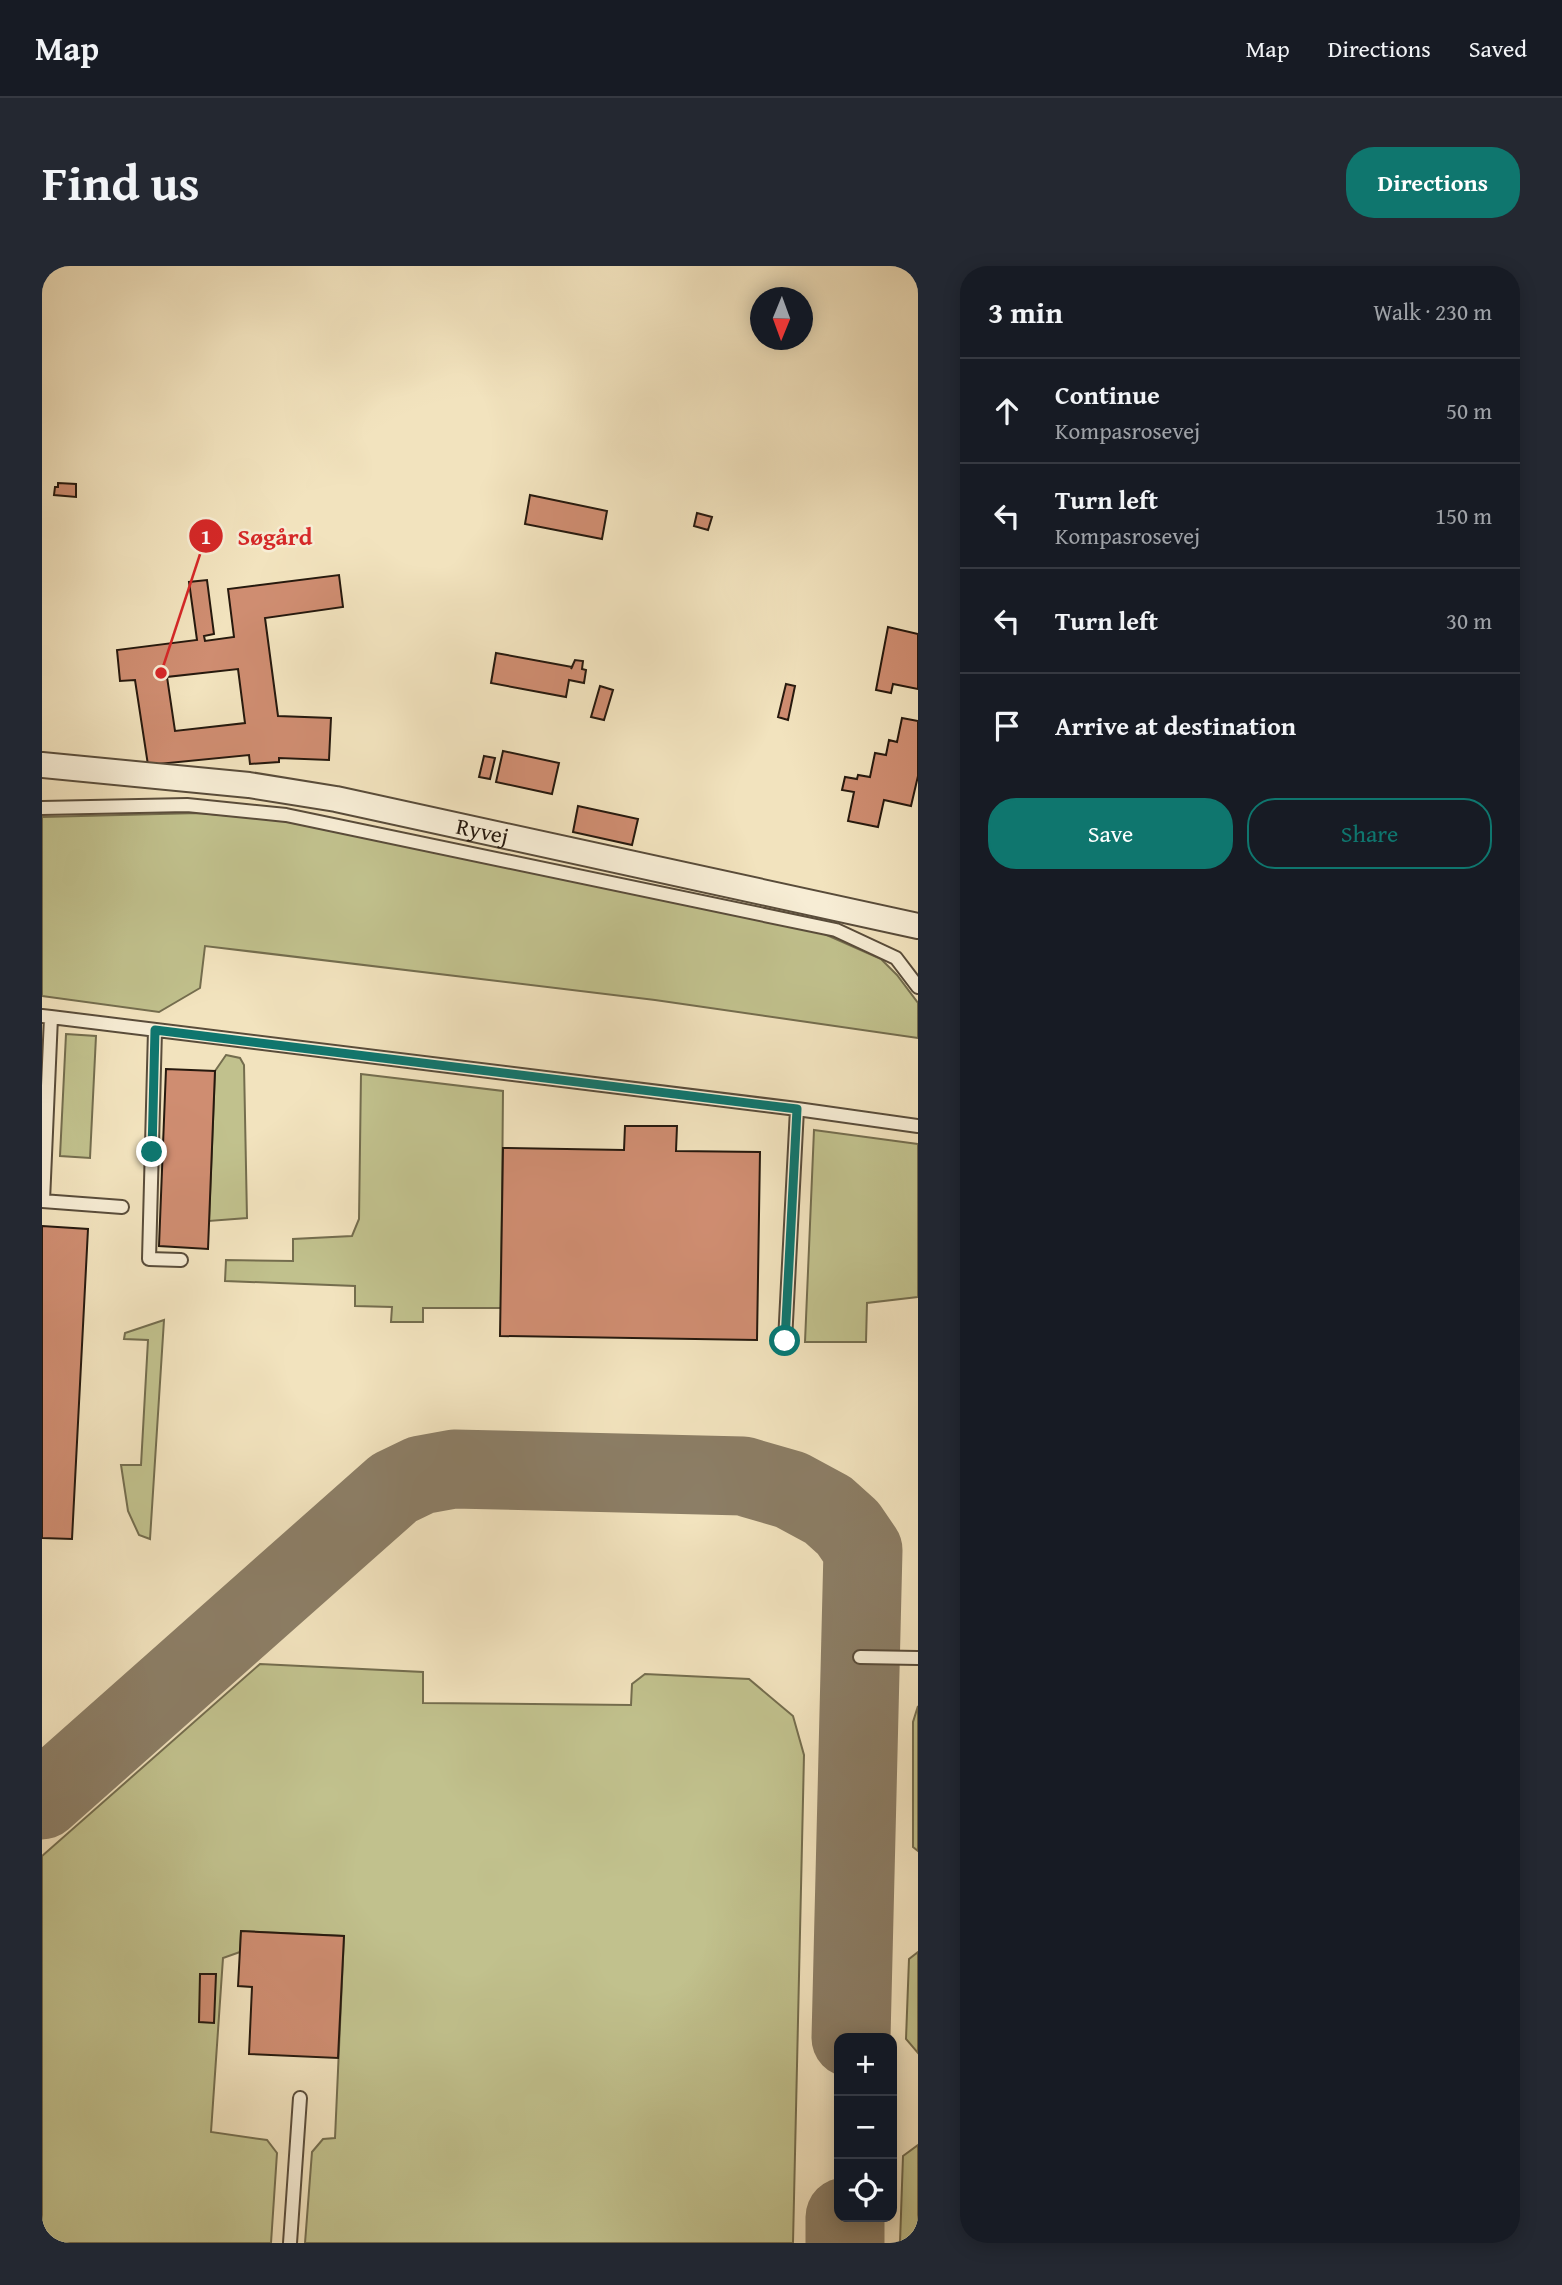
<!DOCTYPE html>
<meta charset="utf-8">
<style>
:root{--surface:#171b24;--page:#242831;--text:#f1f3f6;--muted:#9ea1a6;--line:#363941;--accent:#0f766e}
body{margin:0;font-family:"Gentium Book Plus",serif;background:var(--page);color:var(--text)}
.controls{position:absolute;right:21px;bottom:21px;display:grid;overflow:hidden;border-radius:14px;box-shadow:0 4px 18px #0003}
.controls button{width:63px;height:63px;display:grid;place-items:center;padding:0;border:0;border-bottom:2px solid var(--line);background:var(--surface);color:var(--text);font:35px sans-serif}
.compass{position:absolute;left:708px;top:21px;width:63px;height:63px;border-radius:50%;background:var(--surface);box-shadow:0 4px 18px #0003;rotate:181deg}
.stop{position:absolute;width:21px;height:21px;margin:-16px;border:5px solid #0f766e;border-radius:50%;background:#fff}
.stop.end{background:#0f766e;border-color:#fff;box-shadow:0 2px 7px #0008}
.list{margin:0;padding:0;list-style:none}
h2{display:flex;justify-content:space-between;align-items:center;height:91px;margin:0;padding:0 28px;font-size:30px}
h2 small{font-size:23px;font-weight:400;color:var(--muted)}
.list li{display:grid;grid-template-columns:46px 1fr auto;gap:21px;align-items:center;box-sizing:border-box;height:105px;padding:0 28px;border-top:2px solid var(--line)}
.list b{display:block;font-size:26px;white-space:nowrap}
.list p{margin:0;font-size:23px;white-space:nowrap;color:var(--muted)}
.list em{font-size:23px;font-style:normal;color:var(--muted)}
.actions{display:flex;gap:14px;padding:21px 28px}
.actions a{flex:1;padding:16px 0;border:2px solid var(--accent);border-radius:28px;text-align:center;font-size:24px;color:var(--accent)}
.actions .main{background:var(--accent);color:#fff}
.icon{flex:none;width:38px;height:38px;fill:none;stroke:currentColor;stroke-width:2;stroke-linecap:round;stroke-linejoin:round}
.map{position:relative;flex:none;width:876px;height:1977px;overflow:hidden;border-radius:28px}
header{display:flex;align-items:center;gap:42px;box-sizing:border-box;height:98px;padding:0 35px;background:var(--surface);border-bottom:2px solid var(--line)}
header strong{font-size:33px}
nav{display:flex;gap:38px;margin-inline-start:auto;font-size:24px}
.intro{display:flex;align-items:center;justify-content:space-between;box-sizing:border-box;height:168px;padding:0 42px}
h1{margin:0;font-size:49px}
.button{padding:18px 32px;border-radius:28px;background:var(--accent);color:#fff;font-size:24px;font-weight:700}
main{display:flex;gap:42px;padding:0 42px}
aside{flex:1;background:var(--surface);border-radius:28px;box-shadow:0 4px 18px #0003}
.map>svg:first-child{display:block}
.green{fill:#c1c18d;stroke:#746d4e;stroke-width:2}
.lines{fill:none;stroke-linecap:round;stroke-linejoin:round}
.taxiway{stroke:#8c7e66;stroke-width:79}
.building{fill:#cf8d71;stroke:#26190e;stroke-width:2;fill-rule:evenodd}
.lane-casing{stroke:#594c3a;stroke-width:16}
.street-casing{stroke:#594c3a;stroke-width:28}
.lane{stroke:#f7edd5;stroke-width:12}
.street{stroke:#f7edd5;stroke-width:24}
.route{stroke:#0f766e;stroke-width:9}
.labels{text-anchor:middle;stroke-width:5;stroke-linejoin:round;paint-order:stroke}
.street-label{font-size:23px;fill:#26190e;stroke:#f7edd5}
.leader{fill:none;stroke:#d62828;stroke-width:2.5}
.callout-dot{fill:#d62828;stroke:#f7edd5;stroke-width:2.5}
.mark-label{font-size:21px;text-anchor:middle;font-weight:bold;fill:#fff}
.callout-label{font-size:24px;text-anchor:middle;font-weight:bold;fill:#d62828;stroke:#f7edd5;stroke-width:5;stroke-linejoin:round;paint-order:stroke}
</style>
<header>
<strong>Map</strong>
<nav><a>Map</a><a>Directions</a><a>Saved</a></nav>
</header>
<div class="intro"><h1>Find us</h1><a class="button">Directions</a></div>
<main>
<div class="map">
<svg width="876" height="1977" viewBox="0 0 876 1977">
<rect width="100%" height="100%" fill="#f2e3be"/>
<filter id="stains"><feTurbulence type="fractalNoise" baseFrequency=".00286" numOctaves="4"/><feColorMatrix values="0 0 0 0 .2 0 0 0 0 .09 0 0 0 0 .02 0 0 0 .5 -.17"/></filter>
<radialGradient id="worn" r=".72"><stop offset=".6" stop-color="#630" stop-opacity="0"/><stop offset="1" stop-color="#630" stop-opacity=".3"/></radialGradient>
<path class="green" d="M157 547 237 554 778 666 839 693 855 709 876 737V772L613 734 163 680 158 722 117 746 0 730V551Z
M24 768 54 770 48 892 18 890Z
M184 789 198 792 202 799 205 952 167 955 173 805Z
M319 808 461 825 459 1042H381V1056H349L350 1041 313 1040V1020L183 1015 184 994 251 995V973L310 970 317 953Z
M772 864 876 878V1031L825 1037 824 1076H763Z
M122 1054 108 1273 97 1269 86 1245 79 1199H99L106 1074 82 1073 83 1067Z
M218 1398 381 1406V1437L589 1439 590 1418 603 1408 707 1413 751 1450 762 1489 751 1977H263L270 1886 281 1873 293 1872 302 1670 199 1665 198 1686 181 1692 169 1866 225 1874 235 1887 229 1977H0V1590Z
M876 1440V1585L871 1581V1456Z
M876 1686V1787L864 1773 867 1693Z
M876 1879V1977H858L861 1890Z"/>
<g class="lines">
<path class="taxiway" d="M0 1534 352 1222 379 1209 412 1203 701 1210 749 1224 786 1244 806 1262 821 1284 809 1772
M803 1977V1951"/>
</g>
<path class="building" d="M16 217 34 218V231L12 229 13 221H16Z
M488 229 565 245 560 273 483 258Z
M655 247 670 251 666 264 652 260Z
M297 309 301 341 223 352 236 450 289 452 287 494 237 492V496L208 498 207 489 106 499 93 414 78 415 75 384 155 374 147 316 165 314 172 368 162 370 163 375 192 371 186 323ZM196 403 203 457 133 465 125 411Z
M846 361 876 368V423L851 418 849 427 834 424Z
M454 387 530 401 529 403 533 394 541 395 540 403 544 404 542 417 527 414 524 431 449 417Z
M744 418 753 420 746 454 736 451Z
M558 420 571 424 562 454 549 451Z
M860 452 876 455V510L869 540 842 534 836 561 806 555 812 526 800 524 803 511 815 513 816 509 828 511 833 487 844 489 847 474 855 476Z
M461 485 517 497 510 528 454 516Z
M442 490 453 492 448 513 437 511Z
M536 540 596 553 590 579 531 566Z
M124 803 173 805 166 983 117 980Z
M583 860H635L634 885 718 886 715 1074 458 1070 461 882 582 884Z
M0 960 46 963 30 1273 0 1272Z
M199 1665 302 1670 296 1792 207 1788 210 1721 196 1720Z
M158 1708H174L172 1757 157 1756Z"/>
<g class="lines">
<g class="lane-casing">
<path id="lane" d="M0 542 145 539 244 549 794 664 854 692 876 721
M0 750 9 751 1 935
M9 751 755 843 743 1075
M113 764 107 993 139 994
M755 843 876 860
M0 935 80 941
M818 1391 876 1392
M248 1977 258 1832"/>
</g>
<g class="street-casing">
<g id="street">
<path id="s1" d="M0 499 207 519 294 533 876 660"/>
</g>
</g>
<use href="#lane" class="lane"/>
<use href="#street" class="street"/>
</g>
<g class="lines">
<path class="route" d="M110 886 113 764 755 843 743 1075"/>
</g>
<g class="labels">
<g class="street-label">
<text dy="8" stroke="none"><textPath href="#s1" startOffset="446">Ryvej</textPath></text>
</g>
</g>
<path class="leader" d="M119 407L164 270"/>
<g class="callout-dot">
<circle cx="119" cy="407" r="7"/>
<circle cx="164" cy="270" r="18"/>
</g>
<g class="mark-label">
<text x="164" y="278">1</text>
</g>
<g class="callout-label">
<text x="233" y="279">Søgård</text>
</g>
<rect width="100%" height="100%" filter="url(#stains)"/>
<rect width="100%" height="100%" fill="url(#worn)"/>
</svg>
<div class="controls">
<button>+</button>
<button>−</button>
<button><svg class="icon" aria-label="locate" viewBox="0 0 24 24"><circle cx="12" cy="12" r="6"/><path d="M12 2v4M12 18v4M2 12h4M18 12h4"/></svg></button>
</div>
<svg class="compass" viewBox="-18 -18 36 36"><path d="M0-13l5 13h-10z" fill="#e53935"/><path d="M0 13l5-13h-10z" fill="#9ea1a6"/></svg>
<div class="stop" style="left:743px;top:1075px"></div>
<div class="stop end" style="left:110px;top:886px"></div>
</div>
<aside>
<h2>3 min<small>Walk · 230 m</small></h2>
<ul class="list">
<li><svg class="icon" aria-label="ahead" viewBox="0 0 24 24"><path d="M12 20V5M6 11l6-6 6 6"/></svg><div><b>Continue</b><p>Kompasrosevej</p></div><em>50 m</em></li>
<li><svg class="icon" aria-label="left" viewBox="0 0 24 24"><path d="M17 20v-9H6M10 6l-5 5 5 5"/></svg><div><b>Turn left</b><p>Kompasrosevej</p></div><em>150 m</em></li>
<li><svg class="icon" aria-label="left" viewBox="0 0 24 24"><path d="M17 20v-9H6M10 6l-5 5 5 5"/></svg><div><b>Turn left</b></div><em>30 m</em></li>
<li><svg class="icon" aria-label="arrive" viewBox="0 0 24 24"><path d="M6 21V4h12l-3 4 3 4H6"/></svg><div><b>Arrive at destination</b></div></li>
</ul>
<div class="actions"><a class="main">Save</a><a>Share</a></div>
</aside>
</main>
